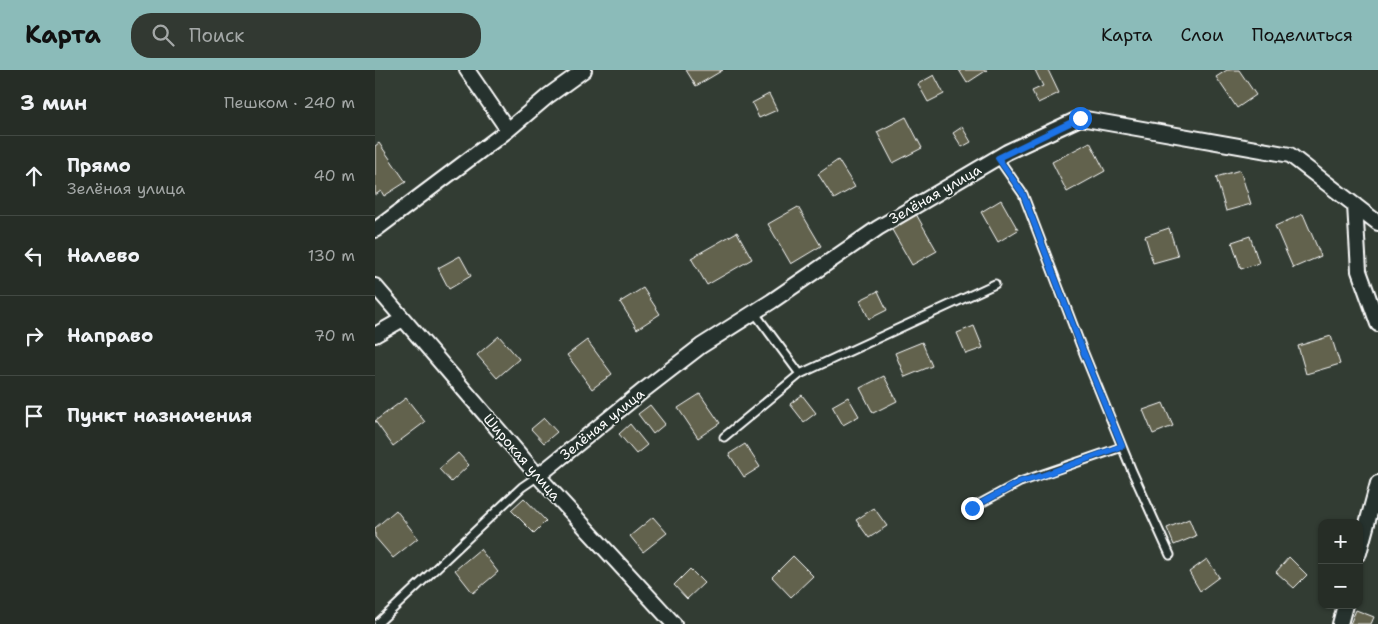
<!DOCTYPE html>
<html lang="ru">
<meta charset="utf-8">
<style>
:root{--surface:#262d26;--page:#323932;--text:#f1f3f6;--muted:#a4a8a7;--line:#424943;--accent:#8bbbb9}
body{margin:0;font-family:"Shantell Sans",sans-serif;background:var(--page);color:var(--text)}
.controls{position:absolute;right:15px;bottom:15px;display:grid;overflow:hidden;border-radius:10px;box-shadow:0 1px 4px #0004}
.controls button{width:45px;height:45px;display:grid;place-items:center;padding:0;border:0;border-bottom:1px solid var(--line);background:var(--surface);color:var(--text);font:25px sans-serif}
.stop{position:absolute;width:15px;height:15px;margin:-11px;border:4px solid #1a73e8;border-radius:50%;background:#fff}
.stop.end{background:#1a73e8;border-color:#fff;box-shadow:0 1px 5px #0008}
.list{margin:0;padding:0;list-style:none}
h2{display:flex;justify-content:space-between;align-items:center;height:65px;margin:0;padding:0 20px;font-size:21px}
h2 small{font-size:16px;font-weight:400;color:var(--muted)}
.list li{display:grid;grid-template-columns:32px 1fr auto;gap:15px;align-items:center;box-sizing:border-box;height:80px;padding:0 20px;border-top:1px solid var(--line)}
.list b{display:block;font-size:19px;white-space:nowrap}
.list p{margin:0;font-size:16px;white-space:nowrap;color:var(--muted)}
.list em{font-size:16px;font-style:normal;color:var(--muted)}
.icon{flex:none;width:28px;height:28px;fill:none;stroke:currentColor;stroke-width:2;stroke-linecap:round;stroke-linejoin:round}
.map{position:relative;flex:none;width:1003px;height:554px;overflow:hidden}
header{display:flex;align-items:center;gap:30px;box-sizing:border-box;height:70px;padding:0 25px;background:var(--accent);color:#111}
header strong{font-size:24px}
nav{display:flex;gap:28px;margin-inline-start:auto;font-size:18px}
.search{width:350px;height:45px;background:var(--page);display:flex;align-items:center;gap:12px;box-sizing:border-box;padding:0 18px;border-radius:20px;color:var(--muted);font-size:19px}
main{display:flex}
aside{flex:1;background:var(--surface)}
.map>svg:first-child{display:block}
.building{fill:#62624d;stroke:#fff}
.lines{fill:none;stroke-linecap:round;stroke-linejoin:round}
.lane-casing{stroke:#fff;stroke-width:11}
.street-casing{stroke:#fff;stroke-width:18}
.lane{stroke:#26332d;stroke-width:7}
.street{stroke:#26332d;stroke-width:14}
.route{stroke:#1a73e8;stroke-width:6}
.labels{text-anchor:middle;stroke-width:4;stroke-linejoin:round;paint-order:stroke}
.street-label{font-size:14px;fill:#fff;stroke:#26332d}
</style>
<header>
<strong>Карта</strong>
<div class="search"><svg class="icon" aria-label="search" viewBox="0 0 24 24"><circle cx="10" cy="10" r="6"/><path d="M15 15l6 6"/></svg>Поиск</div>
<nav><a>Карта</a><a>Слои</a><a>Поделиться</a></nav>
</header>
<main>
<aside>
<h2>3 мин<small>Пешком · 240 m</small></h2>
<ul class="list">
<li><svg class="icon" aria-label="ahead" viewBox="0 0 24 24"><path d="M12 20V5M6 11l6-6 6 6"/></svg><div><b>Прямо</b><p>Зелёная улица</p></div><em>40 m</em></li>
<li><svg class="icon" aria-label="left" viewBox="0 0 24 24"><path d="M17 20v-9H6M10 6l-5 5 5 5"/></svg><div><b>Налево</b></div><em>130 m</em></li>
<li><svg class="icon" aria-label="right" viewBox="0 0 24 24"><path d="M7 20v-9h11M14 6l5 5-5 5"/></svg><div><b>Направо</b></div><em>70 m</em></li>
<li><svg class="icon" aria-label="arrive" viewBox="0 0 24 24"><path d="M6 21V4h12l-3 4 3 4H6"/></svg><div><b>Пункт назначения</b></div></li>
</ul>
</aside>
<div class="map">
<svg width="1003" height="554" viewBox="0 0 1003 554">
<rect width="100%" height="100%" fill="#323c33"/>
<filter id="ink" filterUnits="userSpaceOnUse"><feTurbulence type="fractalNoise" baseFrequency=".02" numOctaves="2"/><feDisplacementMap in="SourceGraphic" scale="10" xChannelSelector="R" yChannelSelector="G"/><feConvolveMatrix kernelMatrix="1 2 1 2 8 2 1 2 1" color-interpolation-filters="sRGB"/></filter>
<g filter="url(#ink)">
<path class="building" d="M311 0H348L321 16Z
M584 0H612L592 13Z
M660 0H673L684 23 663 33 657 21 668 16Z
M852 0H864L881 25 862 38 841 7Z
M559 5 569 24 553 32 543 14Z
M394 24 402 40 384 48 377 33Z
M531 47 547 78 518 93 502 62Z
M587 57 596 72 587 77 578 63Z
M715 72 730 101 692 122 677 92Z
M4 73 31 112 9 126 6 121 0 125V76Z
M463 90 480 117 459 129 443 104Z
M865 100 876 134 851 141 841 107Z
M626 130 643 160 623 172 606 142Z
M423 137 446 176 416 194 393 154Z
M541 144 562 181 537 195 516 158Z
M928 144 946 186 918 198 900 156Z
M794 158 803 186 778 193 770 166Z
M362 162 377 189 332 215 316 188Z
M875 166 884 193 866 199 857 172Z
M85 186 96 206 74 219 63 198Z
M268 218 285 244 262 259 245 232Z
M503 221 512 240 494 249 485 230Z
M599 256 608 278 591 284 582 263Z
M124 266 144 289 122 308 102 285Z
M956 266 965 294 931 304 923 276Z
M212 270 237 304 217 319 192 285Z
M547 272 557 296 530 307 520 283Z
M509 306 522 331 498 343 485 318Z
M325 324 345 353 323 368 303 338Z
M427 325 441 343 429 352 415 334Z
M473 327 484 346 468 355 457 336Z
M31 328 50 352 18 376 0 351Z
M788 333 798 356 778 364 768 340Z
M275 335 290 354 278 364 263 344Z
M169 348 182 362 169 373 156 359Z
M255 354 272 375 261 384 244 364Z
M370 374 385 397 369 407 354 384Z
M83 383 94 395 76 412 64 399Z
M149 428 171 451 159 463 136 440Z
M499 438 512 456 494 468 481 450Z
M21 440 43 468 18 488 0 467V458Z
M278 447 292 463 268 482 255 466Z
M814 449 821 466 799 475 792 458Z
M105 479 123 502 98 523 80 500Z
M418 486 438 506 416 527 397 507Z
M914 487 932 505 919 518 901 502Z
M832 489 844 507 825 521 814 502Z
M315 499 329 513 312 529 299 515Z
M981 540 999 547 996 554H975Z"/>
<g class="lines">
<g class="lane-casing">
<path id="lane" d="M623 88 648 124 706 276 757 401 795 485
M425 304 620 214
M349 367 425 304 379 242
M597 438 645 412 747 377
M3 553 147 417 163 406"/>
</g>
<g class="street-casing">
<path id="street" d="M92 0 133 60
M980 135 984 201 1003 254
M0 160 133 60 173 26 209 0
M0 216 163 406 299 554
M0 265 28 249
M163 406 269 320 326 276 397 231 503 158 632 82 705 48 915 85 1003 153
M984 483 1003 413
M965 554 970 535"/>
</g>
<use href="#lane" class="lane"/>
<use href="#street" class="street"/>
</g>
</g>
<g class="lines" filter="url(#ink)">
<path class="route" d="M597 438 645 412 666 406 747 376 706 276 648 124 623 88 705 48"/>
</g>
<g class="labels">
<g class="street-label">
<text transform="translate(560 124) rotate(-30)" y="5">Зелёная улица</text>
<text transform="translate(227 354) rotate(-39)" y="5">Зелёная улица</text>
<text transform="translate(147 387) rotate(49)" y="5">Широкая улица</text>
</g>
</g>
</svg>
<div class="controls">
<button>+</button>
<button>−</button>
</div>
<div class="stop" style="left:705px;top:48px"></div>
<div class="stop end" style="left:597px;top:438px"></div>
</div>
</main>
